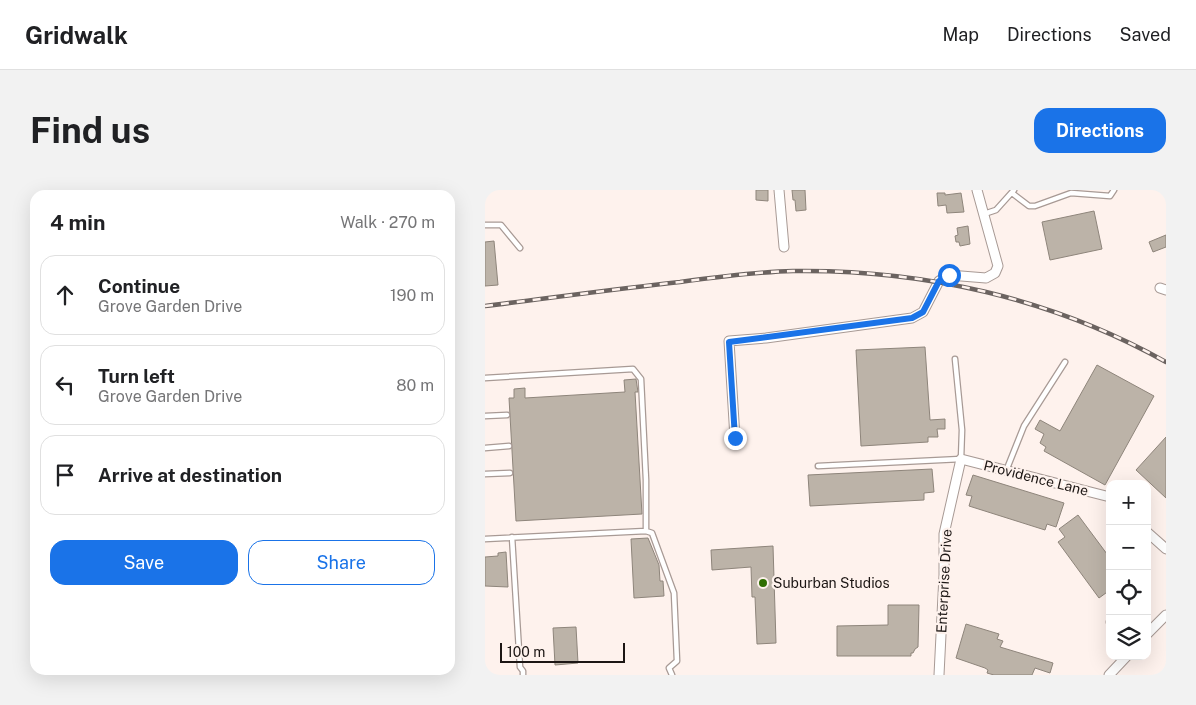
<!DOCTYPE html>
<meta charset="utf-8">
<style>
:root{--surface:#fff;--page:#f2f2f2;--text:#202124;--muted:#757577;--line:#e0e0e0;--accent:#1a73e8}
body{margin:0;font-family:"Public Sans",sans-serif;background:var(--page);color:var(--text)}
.controls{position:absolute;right:15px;bottom:15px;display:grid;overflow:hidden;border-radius:10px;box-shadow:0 5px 20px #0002}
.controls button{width:45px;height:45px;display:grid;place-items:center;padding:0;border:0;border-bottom:1px solid var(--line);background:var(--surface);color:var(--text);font:25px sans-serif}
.scale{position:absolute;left:15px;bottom:12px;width:125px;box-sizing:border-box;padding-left:5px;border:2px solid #1c1614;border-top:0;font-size:14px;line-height:18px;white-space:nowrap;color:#1c1614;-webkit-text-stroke:4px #fef2ed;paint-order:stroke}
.stop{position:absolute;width:15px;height:15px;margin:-11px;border:4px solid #1a73e8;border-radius:50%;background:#fff}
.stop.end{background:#1a73e8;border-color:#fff;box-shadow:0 1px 5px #0008}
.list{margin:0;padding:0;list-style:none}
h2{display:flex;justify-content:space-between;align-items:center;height:65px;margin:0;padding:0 20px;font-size:21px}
h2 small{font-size:16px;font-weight:400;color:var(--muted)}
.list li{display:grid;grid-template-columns:32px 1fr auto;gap:15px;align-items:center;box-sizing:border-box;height:80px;margin:0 10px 10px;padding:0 10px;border:1px solid var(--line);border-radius:15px}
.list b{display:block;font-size:19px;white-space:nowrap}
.list p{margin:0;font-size:16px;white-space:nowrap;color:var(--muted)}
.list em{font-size:16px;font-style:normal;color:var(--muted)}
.actions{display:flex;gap:10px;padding:15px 20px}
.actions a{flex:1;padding:11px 0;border:1px solid var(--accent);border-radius:15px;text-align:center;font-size:18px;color:var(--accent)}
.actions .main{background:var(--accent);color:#fff}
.icon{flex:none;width:28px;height:28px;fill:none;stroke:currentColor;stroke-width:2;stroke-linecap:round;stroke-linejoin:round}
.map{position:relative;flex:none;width:681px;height:485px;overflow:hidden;border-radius:15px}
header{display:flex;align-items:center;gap:30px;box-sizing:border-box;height:70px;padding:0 25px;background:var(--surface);border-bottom:1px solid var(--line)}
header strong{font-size:24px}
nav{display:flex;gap:28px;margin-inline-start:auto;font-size:18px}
.intro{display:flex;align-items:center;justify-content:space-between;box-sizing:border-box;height:120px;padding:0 30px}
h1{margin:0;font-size:35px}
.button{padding:12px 22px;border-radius:15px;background:var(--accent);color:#fff;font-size:18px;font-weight:700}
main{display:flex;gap:30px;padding:0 30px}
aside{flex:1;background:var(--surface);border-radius:15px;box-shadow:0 5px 20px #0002}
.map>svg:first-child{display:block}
.building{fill:#bcb3a8;stroke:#8e857b}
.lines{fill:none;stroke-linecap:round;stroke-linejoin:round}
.service-casing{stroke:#a89a95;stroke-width:7}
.minor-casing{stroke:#a89a95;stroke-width:11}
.service{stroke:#fff;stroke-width:4.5}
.minor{stroke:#fff;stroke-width:9}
.rail-casing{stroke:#6b6360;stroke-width:4.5}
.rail{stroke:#fef2ed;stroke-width:2.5;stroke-dasharray:8;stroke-linecap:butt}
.route{stroke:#1a73e8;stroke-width:6}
.poi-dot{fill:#2f6e02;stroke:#fef2ed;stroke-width:2}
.labels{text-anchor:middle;stroke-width:4.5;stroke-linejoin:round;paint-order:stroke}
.street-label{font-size:14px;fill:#1c1614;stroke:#fef2ed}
.poi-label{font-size:14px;fill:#1c1614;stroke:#fef2ed;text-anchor:start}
</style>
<header>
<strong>Gridwalk</strong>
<nav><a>Map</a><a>Directions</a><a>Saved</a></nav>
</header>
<div class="intro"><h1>Find us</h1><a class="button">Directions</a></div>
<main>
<aside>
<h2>4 min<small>Walk · 270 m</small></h2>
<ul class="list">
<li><svg class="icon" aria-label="ahead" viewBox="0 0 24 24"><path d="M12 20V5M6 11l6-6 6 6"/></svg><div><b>Continue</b><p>Grove Garden Drive</p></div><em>190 m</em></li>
<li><svg class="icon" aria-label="left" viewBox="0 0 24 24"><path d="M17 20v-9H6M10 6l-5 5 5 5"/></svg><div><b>Turn left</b><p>Grove Garden Drive</p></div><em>80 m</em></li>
<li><svg class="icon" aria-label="arrive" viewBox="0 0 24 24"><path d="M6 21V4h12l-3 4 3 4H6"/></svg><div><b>Arrive at destination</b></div></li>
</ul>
<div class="actions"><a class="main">Save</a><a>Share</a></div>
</aside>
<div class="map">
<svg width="681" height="485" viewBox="0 0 681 485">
<rect width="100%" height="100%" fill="#fef2ed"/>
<path class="building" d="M271 0H283V11L271 10Z
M307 0H320L321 20 311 21 310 10H308Z
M452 3H460V5L476 3 479 22 462 23 461 15 453 16Z
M609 21 617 59 565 70 557 32Z
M483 36 485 54 475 56 474 52H471L470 46 473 45 472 38Z
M681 45V57L668 62 664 52Z
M9 51 13 95 0 96V52Z
M440 157 445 230 460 229V239H452L453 247H443V252L376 256 371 160Z
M612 175 669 206 620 295 559 261 561 257 555 253 559 244 550 239 555 230 575 241Z
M151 189 153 202H150L157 324 31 331 24 208H29V199L40 198V208L140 202 139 190Z
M681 247V308L651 280Z
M447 279 449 302 439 303V310L325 316 323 285Z
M488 285 579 313 571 337 562 334 560 340 484 316 487 306 481 305Z
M593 325 622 364 625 361V400L614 408 573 352 580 347 574 339Z
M163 348 174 375 175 391H178L179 406 149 408 146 349Z
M288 356 291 453 272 454 270 407H267L266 377 227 380 226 360Z
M21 362 23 397 0 396V367L13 366V363Z
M403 415H434L433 457 430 459 428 463H426V466H352V436L403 435Z
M481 434 514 444 512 449 518 451 515 457 568 473 565 483 550 478 547 485H509L502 483 503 480 500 478 471 468Z
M91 437 93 473 70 475 68 438Z"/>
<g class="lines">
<g class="service-casing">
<path id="service" d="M527 3 544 16H550L586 3 625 6 629 0
M499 24 511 20 529 0
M0 35H16L35 58
M0 188 148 179 156 189 161 290V341L0 349
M0 226 22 225
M0 258 24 256
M333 276 476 269 477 240 470 169
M521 281 539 236 580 172
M0 284 25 283
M161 341 167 343 189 403 192 471 184 478 187 485
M27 347 35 477 38 481V485
M624 432H625"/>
</g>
<g class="minor-casing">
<path id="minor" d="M294 0 299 57
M675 98 681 100
M250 248 244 151 281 148 427 128 438 122 454 91 464 85 501 88 510 83 513 76 492 0
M662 342 681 359
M662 444 681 425
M454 485 459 385V344L476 269 625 307
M624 485 642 466"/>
</g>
<use href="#service" class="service"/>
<use href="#minor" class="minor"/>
<g class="rail-casing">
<path id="rail" d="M0 116C65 108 130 99 195 92 232 87 270 82 308 81 437 79 567 108 681 172"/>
</g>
<use href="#rail" class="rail"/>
</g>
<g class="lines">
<path class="route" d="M250 248 244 152 427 128 438 122 454 91 464 85"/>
</g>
<circle class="poi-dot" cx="278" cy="393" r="5"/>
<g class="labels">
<g class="street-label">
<text transform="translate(551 288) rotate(14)" y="5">Providence Lane</text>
<text transform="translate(459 391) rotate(-87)" y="5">Enterprise Drive</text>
</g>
<g class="poi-label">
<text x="288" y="398">Suburban Studios</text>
</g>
</g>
</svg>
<div class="controls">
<button>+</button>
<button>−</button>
<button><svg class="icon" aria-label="locate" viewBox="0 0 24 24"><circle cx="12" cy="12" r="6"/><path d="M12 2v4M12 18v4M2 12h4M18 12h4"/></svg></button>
<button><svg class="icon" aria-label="layers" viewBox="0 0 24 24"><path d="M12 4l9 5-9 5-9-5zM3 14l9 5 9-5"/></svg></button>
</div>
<div class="scale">100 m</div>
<div class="stop" style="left:464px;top:85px"></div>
<div class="stop end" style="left:250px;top:248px"></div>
</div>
</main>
